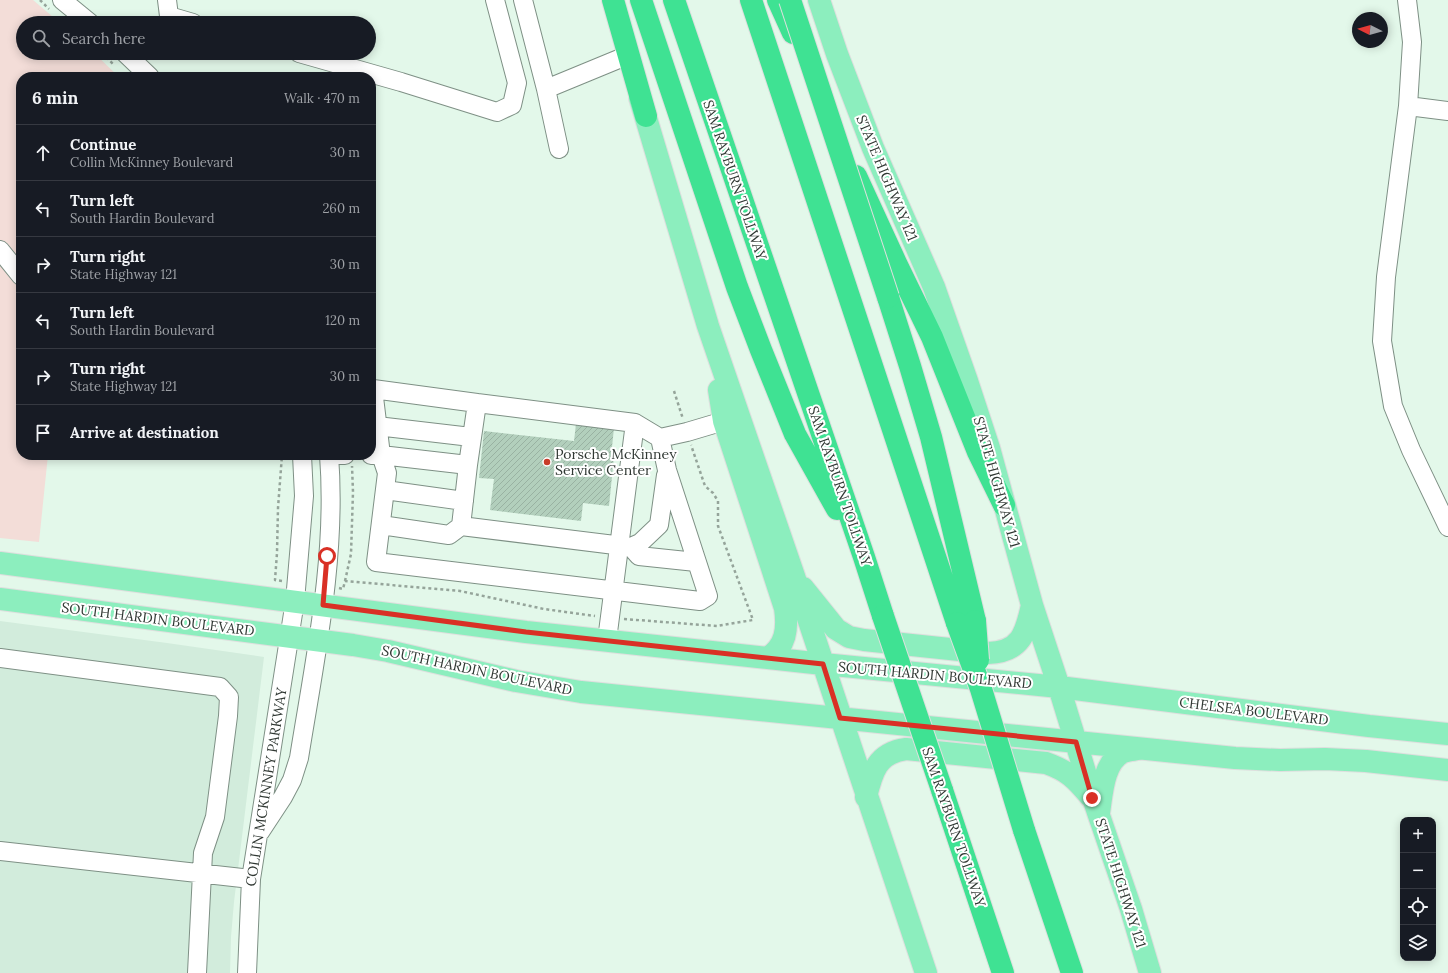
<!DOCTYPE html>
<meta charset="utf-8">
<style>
:root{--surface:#171b24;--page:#20242c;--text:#f1f3f6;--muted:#9ea1a6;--line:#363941}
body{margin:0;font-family:Lora,serif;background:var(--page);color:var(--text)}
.controls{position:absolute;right:12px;bottom:12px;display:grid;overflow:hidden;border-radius:8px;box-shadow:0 2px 10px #0003}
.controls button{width:36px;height:36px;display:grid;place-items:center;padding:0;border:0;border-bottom:1px solid var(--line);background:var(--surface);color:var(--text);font:20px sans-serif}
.compass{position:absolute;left:1352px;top:12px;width:36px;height:36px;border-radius:50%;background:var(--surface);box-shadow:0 2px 10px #0003;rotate:276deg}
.stop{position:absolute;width:12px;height:12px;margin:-9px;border:3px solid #d93025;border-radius:50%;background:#fff}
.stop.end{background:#d93025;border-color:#fff;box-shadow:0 1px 4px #0008}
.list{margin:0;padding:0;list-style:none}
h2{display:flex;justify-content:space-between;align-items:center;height:52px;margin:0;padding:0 16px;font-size:17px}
h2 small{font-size:13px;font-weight:400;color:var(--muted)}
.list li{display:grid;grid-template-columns:26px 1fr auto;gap:12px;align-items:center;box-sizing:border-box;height:56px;padding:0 16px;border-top:1px solid var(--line)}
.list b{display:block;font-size:15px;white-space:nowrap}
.list p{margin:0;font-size:13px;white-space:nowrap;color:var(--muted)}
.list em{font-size:13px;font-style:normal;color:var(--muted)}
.icon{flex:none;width:22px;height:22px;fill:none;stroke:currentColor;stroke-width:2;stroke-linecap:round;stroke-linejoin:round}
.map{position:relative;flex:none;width:1448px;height:973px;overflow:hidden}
.search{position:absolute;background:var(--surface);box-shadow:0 2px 10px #0003;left:16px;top:16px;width:360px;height:44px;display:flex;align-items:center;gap:10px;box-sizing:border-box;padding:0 14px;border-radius:22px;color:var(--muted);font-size:15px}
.panel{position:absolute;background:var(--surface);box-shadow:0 2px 10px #0003;left:16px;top:72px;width:360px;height:388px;border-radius:16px}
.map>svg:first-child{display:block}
.built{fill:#d2ecdc}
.pitch{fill:#f3ddd8}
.building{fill:url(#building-hatch)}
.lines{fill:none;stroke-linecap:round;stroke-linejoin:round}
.minor-casing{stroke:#7e9085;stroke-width:20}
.major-casing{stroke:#dedfde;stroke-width:24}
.highway-casing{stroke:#dedfde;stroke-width:24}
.path{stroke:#95a49a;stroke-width:2.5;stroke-dasharray:3 3;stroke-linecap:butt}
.minor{stroke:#fff;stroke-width:18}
.major{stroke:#8ceebe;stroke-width:22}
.highway{stroke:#3fe293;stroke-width:22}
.highway-bridge-casing{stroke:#dedfde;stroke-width:24;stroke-linecap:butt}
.highway-bridge{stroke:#3fe293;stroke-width:22}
.route{stroke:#d93025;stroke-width:5}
.poi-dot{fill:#c83c29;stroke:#fff;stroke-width:1.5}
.labels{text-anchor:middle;stroke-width:4;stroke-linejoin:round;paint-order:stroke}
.street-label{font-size:14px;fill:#303833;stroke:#fff}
.poi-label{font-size:14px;fill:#303833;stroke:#fff;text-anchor:start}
</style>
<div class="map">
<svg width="1448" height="973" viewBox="0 0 1448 973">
<defs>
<pattern id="building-hatch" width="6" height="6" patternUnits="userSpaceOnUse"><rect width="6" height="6" fill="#b2cfbc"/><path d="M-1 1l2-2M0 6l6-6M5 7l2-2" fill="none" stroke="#99b2a2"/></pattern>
</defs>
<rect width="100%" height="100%" fill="#e3f8ea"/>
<path class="built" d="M0 621 167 643 264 657 234 902 231 937 230 973H0Z"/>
<path class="pitch" d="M0 0H33L60 23H23V53H94L119 77H21V455H48L39 542 0 538Z"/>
<path class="building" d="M576 424 614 428 612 447H615L609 506 583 503 581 521 490 510 494 479 479 478 484 431 574 441Z"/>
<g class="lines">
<g class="minor-casing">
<path id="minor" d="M62 0 90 23
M167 0 169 16 193 23
M523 0 546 89
M1407 0 1412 42 1408 106 1386 277 1382 341 1393 406 1411 450 1448 527
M125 53 150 77
M299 53 401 82 497 112 512 105 517 83 495 0
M1408 106 1448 111
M559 149 546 89 626 56
M0 250 21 276
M477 403 635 423
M377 426 471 437
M329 455H345
M371 455H381L468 465 461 526 631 547 639 556 696 562
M468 465 477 403 373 389 381 455 387 473 376 562 700 601 708 596 667 470 660 438
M385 490 464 501
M381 525 449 535 461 526
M631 547 640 543 659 525 666 475
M607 640 635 423 660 438 687 432 724 421
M0 658 220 687 229 697 228 716 215 817 203 853 197 973
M260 832 283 797 292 780 299 758C315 658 337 556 329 455
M0 851 251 879
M247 973 251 879 295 601 304 496 302 455"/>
</g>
<g class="major-casing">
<path id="major" d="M819 0 837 54 873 148 934 287 967 381 989 448 1032 605 1059 687 1093 798 1131 909 1150 973
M640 98 708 326 794 576 926 973
M719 390 724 421 785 608C788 629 786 646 768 658
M0 563 526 632 823 664 1059 687 1369 726 1448 734
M803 588 836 629 849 637 864 640 988 653C1021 652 1026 633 1032 605
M0 599 353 645 388 651 516 681 581 692 1235 758 1280 760 1325 759 1366 761 1448 770
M866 797C872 772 877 753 906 749L1046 763C1068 771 1075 778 1090 796
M1099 813C1102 794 1103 762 1123 752 1128 750 1133 750 1139 749"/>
</g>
<g class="highway-casing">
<path id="highway" d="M613 0 646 116
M641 0 737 287 761 350 795 434 837 509
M674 0 864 557 883 616
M751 0 957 623
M778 0 793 33
M856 176 896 263 932 337 978 452 1004 505
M888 297 910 366 931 437 975 621
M942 790 1003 973
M1024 830 1072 973"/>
</g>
<path class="path" d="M40 0 49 9
M102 53 114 65
M674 391 683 419
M282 581 275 580 277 553 278 508 282 455
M345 581 351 554 353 492 352 466
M339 588 343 589 345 581 460 591 544 609 595 616
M624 619 717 626 753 620 718 526V501L713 493 705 486 691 445"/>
<use href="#minor" class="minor"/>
<use href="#major" class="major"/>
<use href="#highway" class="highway"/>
<g class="highway-bridge-casing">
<path id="highway-bridge" d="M790 0 888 297
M883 616 942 790
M975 621 978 660
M957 623 981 689 1024 830"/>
</g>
<use href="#highway-bridge" class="highway-bridge"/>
</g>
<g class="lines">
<path class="route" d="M327 556 323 605 526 632 823 664 840 718 1076 742 1092 798"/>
</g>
<circle class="poi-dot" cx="547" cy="462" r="4"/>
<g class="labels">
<g class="street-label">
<text transform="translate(887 178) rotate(67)" y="5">STATE HIGHWAY 121</text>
<text transform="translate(735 180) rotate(71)" y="5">SAM RAYBURN TOLLWAY</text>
<text transform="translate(997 482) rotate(74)" y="5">STATE HIGHWAY 121</text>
<text transform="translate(840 486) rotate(71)" y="5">SAM RAYBURN TOLLWAY</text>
<text transform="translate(158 619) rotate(7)" y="5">SOUTH HARDIN BOULEVARD</text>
<text transform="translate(477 670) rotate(12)" y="5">SOUTH HARDIN BOULEVARD</text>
<text transform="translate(935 675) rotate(5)" y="5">SOUTH HARDIN BOULEVARD</text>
<text transform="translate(1254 711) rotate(7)" y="5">CHELSEA BOULEVARD</text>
<text transform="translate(266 787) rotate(-81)" y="5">COLLIN MCKINNEY PARKWAY</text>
<text transform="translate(954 827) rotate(71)" y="5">SAM RAYBURN TOLLWAY</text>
<text transform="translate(1121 883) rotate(72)" y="5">STATE HIGHWAY 121</text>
</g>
<g class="poi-label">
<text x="555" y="459">Porsche McKinney<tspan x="555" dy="16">Service Center</tspan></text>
</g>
</g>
</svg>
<div class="controls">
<button>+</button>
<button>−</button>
<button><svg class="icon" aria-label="locate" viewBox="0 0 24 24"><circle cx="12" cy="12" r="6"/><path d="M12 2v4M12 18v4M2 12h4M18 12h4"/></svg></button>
<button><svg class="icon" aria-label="layers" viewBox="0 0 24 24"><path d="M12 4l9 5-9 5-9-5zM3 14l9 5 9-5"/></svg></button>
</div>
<svg class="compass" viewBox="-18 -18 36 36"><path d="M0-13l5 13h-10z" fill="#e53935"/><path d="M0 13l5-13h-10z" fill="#9ea1a6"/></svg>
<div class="stop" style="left:327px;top:556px"></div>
<div class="stop end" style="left:1092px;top:798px"></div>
<div class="search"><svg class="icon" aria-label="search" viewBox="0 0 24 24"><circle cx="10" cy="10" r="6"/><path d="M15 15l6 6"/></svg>Search here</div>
<section class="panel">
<h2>6 min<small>Walk · 470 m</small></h2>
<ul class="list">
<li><svg class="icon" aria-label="ahead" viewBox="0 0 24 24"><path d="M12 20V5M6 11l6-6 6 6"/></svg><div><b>Continue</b><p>Collin McKinney Boulevard</p></div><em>30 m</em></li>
<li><svg class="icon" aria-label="left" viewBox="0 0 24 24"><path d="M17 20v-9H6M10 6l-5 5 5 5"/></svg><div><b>Turn left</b><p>South Hardin Boulevard</p></div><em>260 m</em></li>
<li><svg class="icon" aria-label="right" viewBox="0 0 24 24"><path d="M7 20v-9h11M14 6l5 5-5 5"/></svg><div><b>Turn right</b><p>State Highway 121</p></div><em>30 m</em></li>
<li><svg class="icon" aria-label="left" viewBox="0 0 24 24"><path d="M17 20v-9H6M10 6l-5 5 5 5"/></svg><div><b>Turn left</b><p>South Hardin Boulevard</p></div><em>120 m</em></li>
<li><svg class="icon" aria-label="right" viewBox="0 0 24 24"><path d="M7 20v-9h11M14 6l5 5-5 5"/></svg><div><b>Turn right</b><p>State Highway 121</p></div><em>30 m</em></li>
<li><svg class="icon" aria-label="arrive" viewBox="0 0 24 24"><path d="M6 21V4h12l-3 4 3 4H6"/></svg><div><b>Arrive at destination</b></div></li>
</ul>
</section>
</div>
